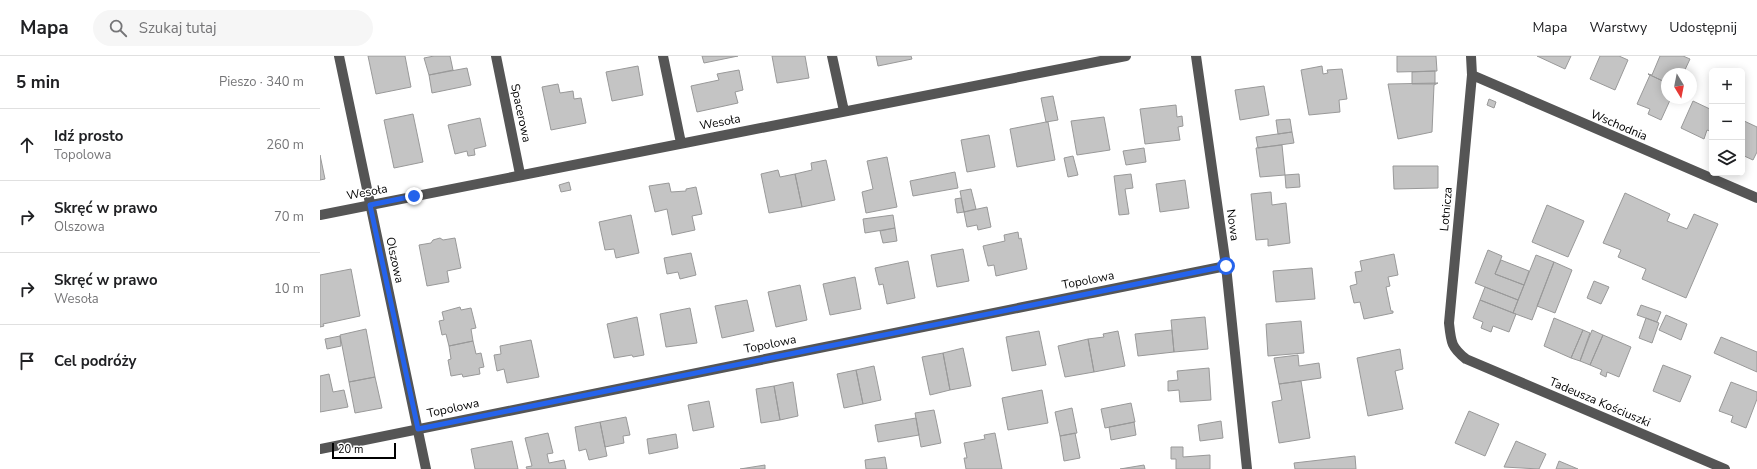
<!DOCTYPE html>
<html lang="pl">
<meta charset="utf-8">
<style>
:root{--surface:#fff;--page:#f6f6f6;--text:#202124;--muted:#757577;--line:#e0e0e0}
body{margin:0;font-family:"Nunito Sans",sans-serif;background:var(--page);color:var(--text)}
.controls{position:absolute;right:12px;top:12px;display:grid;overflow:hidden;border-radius:6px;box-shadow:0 2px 10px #0003}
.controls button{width:36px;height:36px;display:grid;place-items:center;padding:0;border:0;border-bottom:1px solid var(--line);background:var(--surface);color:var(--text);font:20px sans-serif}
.compass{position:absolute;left:1341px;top:12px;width:36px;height:36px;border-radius:50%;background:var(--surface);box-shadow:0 2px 10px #0003;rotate:170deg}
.scale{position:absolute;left:12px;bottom:10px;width:64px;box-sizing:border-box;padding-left:4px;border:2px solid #000;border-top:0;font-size:11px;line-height:14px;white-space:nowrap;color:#000;-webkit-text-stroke:3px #fff;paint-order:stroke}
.stop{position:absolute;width:12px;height:12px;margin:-9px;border:3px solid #2563eb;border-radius:50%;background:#fff}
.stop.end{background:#2563eb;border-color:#fff;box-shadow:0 1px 4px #0008}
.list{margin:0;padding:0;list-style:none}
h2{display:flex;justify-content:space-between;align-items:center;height:52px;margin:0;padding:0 16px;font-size:17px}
h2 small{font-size:13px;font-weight:400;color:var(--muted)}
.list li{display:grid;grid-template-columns:26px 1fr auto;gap:12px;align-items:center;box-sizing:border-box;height:72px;padding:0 16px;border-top:1px solid var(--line)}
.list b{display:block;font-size:15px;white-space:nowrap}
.list p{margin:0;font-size:13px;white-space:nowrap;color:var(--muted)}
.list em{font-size:13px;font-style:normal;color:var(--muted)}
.icon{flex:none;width:22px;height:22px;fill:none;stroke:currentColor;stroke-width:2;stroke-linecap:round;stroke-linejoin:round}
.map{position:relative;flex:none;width:1437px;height:413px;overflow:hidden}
header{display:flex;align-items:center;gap:24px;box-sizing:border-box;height:56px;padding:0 20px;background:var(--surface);border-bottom:1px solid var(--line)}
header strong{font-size:19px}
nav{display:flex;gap:22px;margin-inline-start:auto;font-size:14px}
.search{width:280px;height:36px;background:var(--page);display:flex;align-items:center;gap:10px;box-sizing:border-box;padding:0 14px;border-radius:22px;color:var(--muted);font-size:15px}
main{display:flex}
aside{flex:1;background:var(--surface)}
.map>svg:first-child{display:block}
.building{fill:#c4c4c4;stroke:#999}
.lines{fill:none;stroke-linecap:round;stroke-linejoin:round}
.minor{stroke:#555;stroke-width:10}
.route{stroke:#2563eb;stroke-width:5}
.labels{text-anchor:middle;stroke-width:3;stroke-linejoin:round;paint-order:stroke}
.street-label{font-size:12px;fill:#000;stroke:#fff}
</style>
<header>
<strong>Mapa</strong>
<div class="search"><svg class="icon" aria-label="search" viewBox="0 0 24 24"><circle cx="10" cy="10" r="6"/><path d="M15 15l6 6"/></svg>Szukaj tutaj</div>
<nav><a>Mapa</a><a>Warstwy</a><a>Udostępnij</a></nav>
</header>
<main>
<aside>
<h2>5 min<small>Pieszo · 340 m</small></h2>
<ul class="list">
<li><svg class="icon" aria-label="ahead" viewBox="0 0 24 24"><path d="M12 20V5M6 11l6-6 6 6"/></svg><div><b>Idź prosto</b><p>Topolowa</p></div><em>260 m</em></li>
<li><svg class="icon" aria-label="right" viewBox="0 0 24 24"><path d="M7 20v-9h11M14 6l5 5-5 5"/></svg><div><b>Skręć w prawo</b><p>Olszowa</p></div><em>70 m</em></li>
<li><svg class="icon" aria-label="right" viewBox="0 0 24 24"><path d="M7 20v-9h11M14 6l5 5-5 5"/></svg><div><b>Skręć w prawo</b><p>Wesoła</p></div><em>10 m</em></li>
<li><svg class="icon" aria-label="arrive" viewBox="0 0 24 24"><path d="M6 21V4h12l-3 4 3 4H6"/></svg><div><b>Cel podróży</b></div></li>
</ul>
</aside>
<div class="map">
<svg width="1437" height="413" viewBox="0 0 1437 413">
<rect width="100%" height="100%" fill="#fff"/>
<path class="building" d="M48 0H85L91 31 56 38Z
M114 0H130L133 14 109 19 104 2Z
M382 0H418L384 7Z
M452 0H485L489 22 457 27Z
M556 0H591L592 3 558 10Z
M1077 0H1116L1117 15 1077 16Z
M1217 0H1251L1245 13Z
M1280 0H1299L1308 4 1295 34 1270 23Z
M1340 0H1363L1370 3 1363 18H1347V27L1328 18 1332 19Z
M318 10 323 39 292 45 286 16Z
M1002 10 1003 18 1008 17 1007 14 1022 13 1027 43 1019 44 1020 56 989 59 981 14Z
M147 12 151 29 112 37 109 19Z
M419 14 423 34 415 36 418 47 377 56 371 30 399 24 397 18Z
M1115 15V28H1092V16Z
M1328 18 1347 27V42H1351L1341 64 1328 58 1330 53 1317 48 1330 19Z
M1118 27 1114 29 1112 76 1078 83 1068 28Z
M238 28 240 37 253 35 254 43 261 42 266 67 231 74 222 31Z
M944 30 949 59 920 64 915 34Z
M733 40 738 64 726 66 721 42Z
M1169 43 1176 46 1174 52 1167 49Z
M1373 45 1392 54 1390 67 1392 68V76L1387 74 1384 83 1361 72Z
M856 49 857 61 862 60 863 70 858 71 860 84 825 88 820 53Z
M93 58 103 106 74 112 64 64Z
M784 61 790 94 757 99 751 65Z
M160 62 166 90 154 93 155 99 148 100 147 95 135 98 128 69Z
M970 63 972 76 958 78 956 64Z
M1422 64 1437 71V96L1433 104 1422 99Z
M726 66H728L735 104 697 111 690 73Z
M972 76 974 87 938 92 936 81Z
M669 79 675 111 647 116 641 84Z
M962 89 965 119 940 121 936 92Z
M824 92 826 106 806 109 803 95Z
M0 99 5 123 0 124Z
M753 100 758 119 748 121 744 102Z
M567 101 577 151 546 157 542 136 553 133 547 105Z
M506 104 515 144 482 151 475 118 492 114 491 107Z
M1073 110H1118V132L1074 133Z
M458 114 460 121 475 118 482 151 449 157 441 118Z
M635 116 638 132 593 140 590 125Z
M811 118 813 132 805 133 809 158 799 159 794 120Z
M979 118 980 131 966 132 965 119Z
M865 124 869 152 840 156 836 128Z
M249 126 251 134 241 136 239 129Z
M349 127 351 136 366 135V133L376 131 382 158 372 160 375 174 352 179 347 153 335 156 329 130Z
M651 133 656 153 644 156 640 135Z
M951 136 952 149 966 147 970 187 948 190V183L936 184 931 138Z
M1305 137 1350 158 1347 165 1367 173 1374 158 1398 168 1366 242 1322 223 1326 213 1298 201 1301 194 1283 187Z
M641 142 644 156 637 157 635 143Z
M1227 149 1264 165 1248 201 1212 186Z
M667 151 671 171 658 174 657 169 647 171 644 156Z
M311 159 319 197 296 202 294 193 285 194 279 166Z
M573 159 575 172 545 177 543 163Z
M575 172 577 185 563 187 560 175Z
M698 176 699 183 701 182 707 213 676 220 674 209 668 210 663 190 685 185 684 179Z
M120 182 123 184 135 182 141 212 127 215 129 226 107 230 99 189 111 187 113 184Z
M643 193 649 225 617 231 611 199Z
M1168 194 1182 200 1175 218 1204 229 1198 244 1155 227Z
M371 197 376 219 360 223 358 216 347 218 344 202Z
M1074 198 1078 219 1068 221 1070 230 1066 231 1071 255H1073V257L1044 263 1040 246 1034 247 1030 230 1037 228 1035 216 1042 215 1040 205Z
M1216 199 1234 206 1212 264 1193 257Z
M1181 204 1209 215 1204 229 1175 218Z
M588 205 595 242 567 248 563 228 559 229 555 212Z
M1234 206 1252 214 1235 257 1217 250Z
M992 212 995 243 956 246 953 215Z
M31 213 40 260 3 268 4 270 0 271V219Z
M535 221 541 253 510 259 503 228Z
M1274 225 1289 231 1281 248 1267 242Z
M480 229 487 264 456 271 448 236Z
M1165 231 1198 244 1193 257 1160 244Z
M427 244 434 275 402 282 395 250Z
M1160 244 1196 258 1189 276 1173 270 1171 276 1161 272 1163 266 1153 262Z
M1321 249 1341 256 1337 266 1317 259Z
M140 251 141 254 151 252 156 272 151 273 153 285 129 290 126 278 122 279 119 265 124 264 122 256Z
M370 252 377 287 346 291 340 258Z
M1346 259 1367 268 1361 284 1339 274Z
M317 261 324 299 313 301 312 299 294 302 287 268Z
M885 261 888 293 854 296 851 264Z
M1234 262 1263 274 1251 302 1224 290Z
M1326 262 1339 267 1332 287 1319 282Z
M981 265 984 297 948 300 946 268Z
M46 273 55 321 29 326 20 279Z
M852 274 854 296 818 300 815 278Z
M1263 274 1270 277 1260 305 1251 302Z
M1272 274 1283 279 1270 309 1260 305Z
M719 275 726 309 692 315 686 281Z
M798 275 805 310 774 316 768 283 784 281 783 278Z
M1283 279 1311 291 1299 321 1287 316 1286 321 1280 318 1282 314 1270 309Z
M20 280 21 290 7 293 5 283Z
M1401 281 1437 296V316L1394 297Z
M768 283 774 316 745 321 738 290Z
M211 284 219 321 187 327 184 313 177 315 174 299 181 298 180 290Z
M153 285 156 298 161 297 164 311 159 312 160 318 143 321 142 318 131 320 128 304 131 303 129 290Z
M643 292 651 330 630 334 623 297Z
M1080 293 1083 313 1075 315 1083 353 1048 360 1037 302Z
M623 297 630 334 610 339 602 301Z
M978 299 979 310 999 307 1001 322 959 328 954 302Z
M1343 309 1371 320 1360 346 1333 335Z
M554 310 561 344 543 348 536 314Z
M889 312 891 344 860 346 859 334 848 335V325L858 324 857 315Z
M536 314 543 348 524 352 517 318Z
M9 318 13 336 24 334 28 351 0 356V320Z
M55 321 62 352 35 357 29 326Z
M981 325 990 382 959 387 952 346 962 344 959 328Z
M473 326 478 360 460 364 454 330Z
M1411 326 1437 336V343L1426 372 1411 366 1413 360 1399 355Z
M454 330 460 364 441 367 436 333Z
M722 334 728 367 688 374 682 342Z
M389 345 394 371 373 375 368 349Z
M811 347 815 366 785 372 781 353Z
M752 352 757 377 740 380 735 356Z
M614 354 621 387 601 391 595 357Z
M1149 355 1179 368 1165 400 1135 387Z
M306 361 310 379 303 380 304 387 285 391 280 366Z
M596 362 599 379 558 386 555 369Z
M901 365 903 382 880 385 878 369Z
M280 366 287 400 269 404 266 393 259 395 255 371Z
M814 366 816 379 791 384 789 371Z
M228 377 233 397 227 398 229 407 244 404 246 413H207L206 411 212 410 205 382Z
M675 377 682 413H646L644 402H647L644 387 665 383 664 379Z
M755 377 760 402 744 405 740 380Z
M356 378 358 392 329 398 327 383Z
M192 385 198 413H155L151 393Z
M1196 385 1226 398 1219 413 1184 411Z
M851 391H863V401L890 399V413H856V403H851Z
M1035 400 1036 413H975L974 407Z
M565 401 567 413H546L545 404Z
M1239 405 1258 413H1236Z
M445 409V413H420Z
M824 409 825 413H800Z"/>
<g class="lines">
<path class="minor" d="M19 0 106 413
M176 0 200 118
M343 0 361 87
M512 0 524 55
M876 0 906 210 927 413
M1151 0 1152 19 1129 267C1131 286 1131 291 1146 303L1405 413
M1152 19 1437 142
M0 159 806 0
M0 393 906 210"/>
</g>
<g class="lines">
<path class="route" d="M94 140 50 149 98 373 906 210"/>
</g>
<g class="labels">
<g class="street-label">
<text transform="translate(201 57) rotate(78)" y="4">Spacerowa</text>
<text transform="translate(400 66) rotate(-11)" y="4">Wesoła</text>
<text transform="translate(1299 69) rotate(23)" y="4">Wschodnia</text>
<text transform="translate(47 136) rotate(-11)" y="4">Wesoła</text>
<text transform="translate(1126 153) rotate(-85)" y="4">Lotnicza</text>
<text transform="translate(913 169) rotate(82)" y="4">Nowa</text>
<text transform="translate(75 204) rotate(78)" y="4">Olszowa</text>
<text transform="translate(768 224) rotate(-11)" y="4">Topolowa</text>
<text transform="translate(450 288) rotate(-11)" y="4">Topolowa</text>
<text transform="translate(1280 346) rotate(23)" y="4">Tadeusza Kościuszki</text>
<text transform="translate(133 352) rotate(-12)" y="4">Topolowa</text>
</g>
</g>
</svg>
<div class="controls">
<button>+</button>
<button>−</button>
<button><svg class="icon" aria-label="layers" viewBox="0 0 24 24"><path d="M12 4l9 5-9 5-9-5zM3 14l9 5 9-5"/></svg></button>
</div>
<svg class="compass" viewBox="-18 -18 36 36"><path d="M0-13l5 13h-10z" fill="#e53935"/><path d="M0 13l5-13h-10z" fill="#757577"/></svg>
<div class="scale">20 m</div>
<div class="stop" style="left:906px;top:210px"></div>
<div class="stop end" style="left:94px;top:140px"></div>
</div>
</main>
